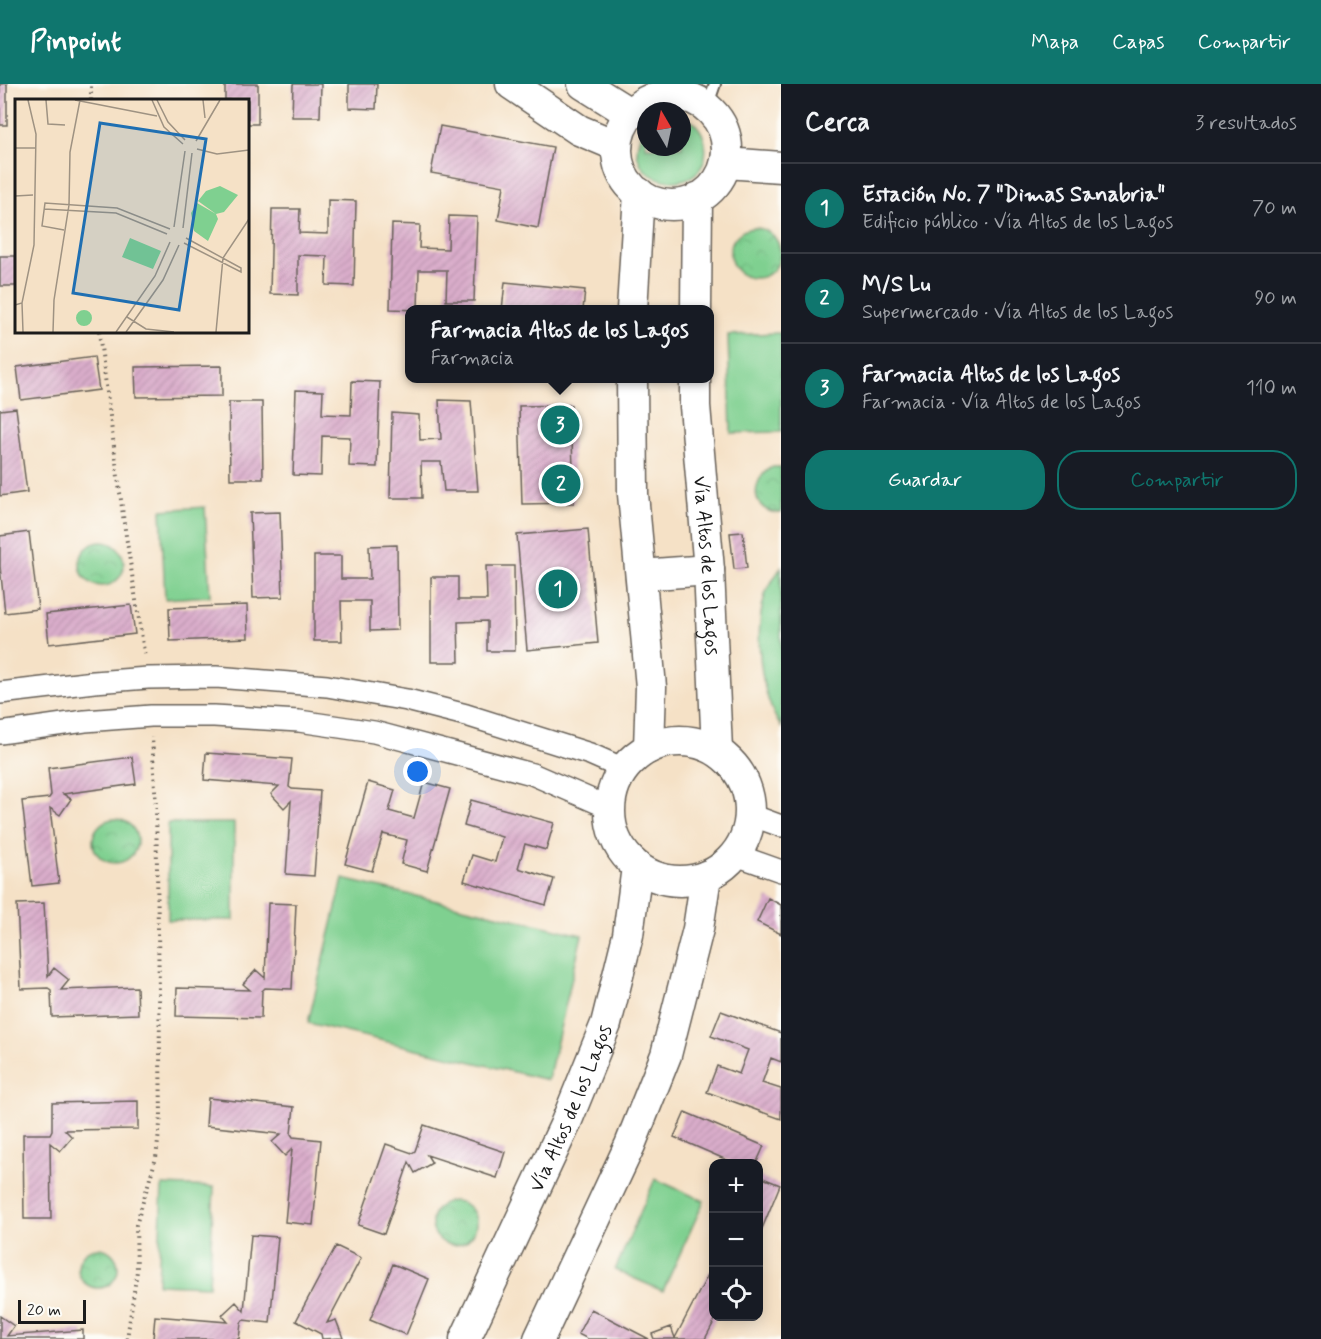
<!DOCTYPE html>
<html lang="es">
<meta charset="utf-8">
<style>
:root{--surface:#171b24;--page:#20242c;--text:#f1f3f6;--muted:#9ea1a6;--line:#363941;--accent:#0f766e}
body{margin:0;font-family:Mynerve,sans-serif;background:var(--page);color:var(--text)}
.controls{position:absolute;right:18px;bottom:18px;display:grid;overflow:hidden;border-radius:12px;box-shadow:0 3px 15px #0003}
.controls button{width:54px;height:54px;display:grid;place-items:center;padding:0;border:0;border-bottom:2px solid var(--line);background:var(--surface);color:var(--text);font:30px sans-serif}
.compass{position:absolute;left:637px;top:18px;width:54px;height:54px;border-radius:50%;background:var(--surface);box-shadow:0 3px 15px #0003;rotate:351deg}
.scale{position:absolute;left:18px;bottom:15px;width:68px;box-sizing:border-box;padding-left:6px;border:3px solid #1c1c1c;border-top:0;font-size:16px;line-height:21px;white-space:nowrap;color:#1c1c1c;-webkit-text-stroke:4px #fdfcf7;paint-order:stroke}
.you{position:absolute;left:418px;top:688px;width:21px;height:21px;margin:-15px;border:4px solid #fff;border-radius:50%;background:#1a73e8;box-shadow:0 0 0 9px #1a73e833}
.badge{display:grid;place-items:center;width:39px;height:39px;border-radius:50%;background:var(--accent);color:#fff;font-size:20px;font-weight:700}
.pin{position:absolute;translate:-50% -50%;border:3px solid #fff;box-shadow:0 2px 6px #0006}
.popup{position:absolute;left:405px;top:221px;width:309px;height:78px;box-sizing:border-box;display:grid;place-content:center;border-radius:12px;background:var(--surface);filter:drop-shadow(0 2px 4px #0005);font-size:20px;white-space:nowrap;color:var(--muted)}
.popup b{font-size:22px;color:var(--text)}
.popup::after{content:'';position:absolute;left:50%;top:100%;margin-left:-12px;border:12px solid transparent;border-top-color:var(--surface)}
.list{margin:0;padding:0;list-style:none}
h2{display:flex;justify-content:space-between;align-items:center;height:78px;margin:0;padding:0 24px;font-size:26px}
h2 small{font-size:20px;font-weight:400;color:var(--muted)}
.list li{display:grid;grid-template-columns:39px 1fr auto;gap:18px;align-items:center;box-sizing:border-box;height:90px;padding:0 24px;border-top:2px solid var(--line)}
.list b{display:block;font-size:22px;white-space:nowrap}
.list p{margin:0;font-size:20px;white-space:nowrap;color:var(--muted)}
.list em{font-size:20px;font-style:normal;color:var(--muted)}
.actions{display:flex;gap:12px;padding:18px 24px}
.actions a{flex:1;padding:14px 0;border:2px solid var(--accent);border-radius:24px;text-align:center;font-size:21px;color:var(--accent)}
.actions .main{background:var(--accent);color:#fff}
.icon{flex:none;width:33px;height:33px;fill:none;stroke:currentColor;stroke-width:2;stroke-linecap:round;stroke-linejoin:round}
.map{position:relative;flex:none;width:781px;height:1255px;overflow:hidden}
header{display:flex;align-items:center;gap:36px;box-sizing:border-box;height:84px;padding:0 30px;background:var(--accent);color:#fff}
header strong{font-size:28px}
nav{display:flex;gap:33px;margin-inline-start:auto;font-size:21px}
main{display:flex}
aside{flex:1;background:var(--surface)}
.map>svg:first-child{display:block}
.grass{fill:#7fd090;stroke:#4e7656;stroke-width:1.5}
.park{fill:url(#park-crowns);stroke:#4e7656;stroke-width:1.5}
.building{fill:url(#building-hatch)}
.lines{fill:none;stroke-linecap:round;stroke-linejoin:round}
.lane-casing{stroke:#686158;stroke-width:14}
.street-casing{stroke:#686158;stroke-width:24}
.secondary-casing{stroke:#686158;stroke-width:33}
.path{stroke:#686158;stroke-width:4;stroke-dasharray:1.5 4.5;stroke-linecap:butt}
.lane{stroke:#fff;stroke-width:10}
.street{stroke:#fff;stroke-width:21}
.secondary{stroke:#fff;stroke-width:30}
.labels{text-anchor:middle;stroke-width:5;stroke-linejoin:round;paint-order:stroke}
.street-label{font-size:20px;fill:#1c1c1c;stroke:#fdfcf7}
.inset-road{fill:none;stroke:#9e9282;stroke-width:1.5}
.view{fill:#1f6fb2;fill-opacity:0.15;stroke:#1f6fb2;stroke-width:3}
.inset-edge{fill:none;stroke:#1c1c1c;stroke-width:3}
</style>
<header>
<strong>Pinpoint</strong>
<nav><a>Mapa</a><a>Capas</a><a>Compartir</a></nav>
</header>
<main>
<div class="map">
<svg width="781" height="1255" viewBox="0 0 781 1255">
<defs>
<pattern id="park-crowns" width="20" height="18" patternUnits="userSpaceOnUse" patternTransform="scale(1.5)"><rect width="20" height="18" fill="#7fd090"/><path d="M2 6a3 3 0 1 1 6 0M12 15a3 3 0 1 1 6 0" fill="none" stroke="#6db27c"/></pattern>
<pattern id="building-hatch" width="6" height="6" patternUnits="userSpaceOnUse" patternTransform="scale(1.5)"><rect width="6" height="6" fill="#daadcb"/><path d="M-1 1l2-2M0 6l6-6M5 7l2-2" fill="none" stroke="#ba94ae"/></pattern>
</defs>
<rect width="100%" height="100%" fill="#fdfcf7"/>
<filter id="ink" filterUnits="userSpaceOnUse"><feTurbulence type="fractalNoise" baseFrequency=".0167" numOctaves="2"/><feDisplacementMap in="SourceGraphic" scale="12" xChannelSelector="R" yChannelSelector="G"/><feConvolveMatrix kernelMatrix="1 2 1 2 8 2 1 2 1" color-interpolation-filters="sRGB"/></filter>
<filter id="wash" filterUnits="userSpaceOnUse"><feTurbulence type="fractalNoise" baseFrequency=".008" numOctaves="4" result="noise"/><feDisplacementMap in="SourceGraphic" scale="24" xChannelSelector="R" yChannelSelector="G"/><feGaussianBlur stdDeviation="1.35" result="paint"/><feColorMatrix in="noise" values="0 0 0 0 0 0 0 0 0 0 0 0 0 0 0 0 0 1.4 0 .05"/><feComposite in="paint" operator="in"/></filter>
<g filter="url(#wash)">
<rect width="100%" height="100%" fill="#f5e1c6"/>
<path class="grass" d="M682 32C694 36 703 46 705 59 715 120 606 103 646 41V63H682Z
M781 249V348L731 349 728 251Z
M205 423 210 512 165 515 161 426Z
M781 483V643C759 609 754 549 765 511 768 502 776 492 781 483Z
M168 739H234V836H168Z
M343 795 582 851 548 996 308 939Z
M655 1095 704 1117 663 1207 615 1186Z
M162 1101 214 1103 209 1202 158 1200Z"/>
<path class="park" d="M730 169a25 25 0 1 1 50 0a25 25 0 1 1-50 0Z
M772 383H781V429C752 430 748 397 772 383Z
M80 480a22 22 0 1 1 44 0a22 22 0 1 1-44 0Z
M93 757a22 22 0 1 1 44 0a22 22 0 1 1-44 0Z
M432 1139a22 22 0 1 1 44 0a22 22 0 1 1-44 0Z
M78 1184a20 20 0 1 1 40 0a20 20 0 1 1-40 0Z"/>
<g id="blocks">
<path class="building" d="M0 0H7V41H0Z
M225 0H258V40H248V16H225Z
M293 0H321L320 33H292Z
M349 0H377L376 25 349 24Z
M440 42 553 63 538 144 498 136 504 102 431 89Z
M328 116 356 117 354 202 326 201 327 172 298 171V211L270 210 272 125H300L299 149 328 150Z
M449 132 477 133 474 217H446L447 186H419L418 226 390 225 392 140 420 141 419 164 448 165Z
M0 172H16V202H0Z
M505 198 585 206 583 226H502Z
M94 273 99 306 21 316 17 283Z
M222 282V312L136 313 135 283Z
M352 297 380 298 377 383 349 382 350 353 322 352 321 392 293 391 296 306 323 307 322 330 351 331Z
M439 316 471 317 478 407H444L441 378H421L422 414H390L392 329 419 331 420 356 441 355Z
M229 318H262L263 395H230Z
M571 321 574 419 522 420 519 322Z
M16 324 27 408 0 412V326Z
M280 428 283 513 253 514 250 429Z
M588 445 598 559 527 566 517 451Z
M29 448 38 525 5 529 0 482V452Z
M743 448 747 484 734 485 730 449Z
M397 461 398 546 370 547V517H341L342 557H314V472H341V495H370L369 462Z
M486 482H514L515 567H487V537L458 538 459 578H431V493H458V516H487Z
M131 521 135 550 49 560 46 530Z
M247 521 248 554 170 557 169 524Z
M206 669 292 675 289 703 292 705 320 707 314 792 286 790 291 717 284 724 271 710 279 702 204 696Z
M132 673 136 700 63 710 71 715 60 731 50 724 59 799 32 802 22 717 49 714 51 711 48 684Z
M368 698 395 706 389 727 414 734 424 698 450 705 427 787 401 780 407 756 383 750 372 787 345 780Z
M471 716 554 739 546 766 525 760 518 784 554 795 546 821 464 797 472 771 495 778 502 753 464 742Z
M768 814 781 821V850L757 838Z
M44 819 48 892 54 884 69 896 61 906 137 903 138 930 52 933 51 906 48 904 21 905 17 820Z
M268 819 296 820 292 905 265 904 262 907 261 934 176 932 177 904 250 906 243 900 256 886 265 894Z
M721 927 781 949V978L771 974 762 999 781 1005V1035L707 1008 717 982 739 990 748 966 711 952Z
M208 1014 294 1023 291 1050 293 1053 321 1056 313 1141 285 1138 292 1065 285 1072 272 1058 281 1050 206 1042Z
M138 1017V1045L65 1046 72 1053 60 1067 50 1059 51 1135H24L23 1050H50L52 1046V1019Z
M685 1028 764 1062 756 1080H736L674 1053Z
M424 1041 505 1068 497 1094 427 1071 432 1079 415 1089 409 1078 384 1150 358 1141 386 1060 412 1069 415 1067Z
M758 1092 780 1101 759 1152H758Z
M251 1151 278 1153 270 1239 243 1236 241 1239 239 1255H153L155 1232 228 1238 222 1231 236 1218 244 1227Z
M336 1162 361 1174 327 1239 336 1236 343 1254 322 1255 321 1250 296 1237Z
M393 1180 429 1195 406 1251 370 1236Z
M710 1187 714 1189V1232H717L705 1255H654L652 1250 671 1243 675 1254Z
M591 1225 649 1255H588L578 1250Z
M0 1232 14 1242 7 1252 83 1246V1255H0Z"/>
</g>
</g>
<g filter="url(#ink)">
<use href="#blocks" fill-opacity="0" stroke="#686158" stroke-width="1.5"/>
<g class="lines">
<g class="lane-casing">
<path id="lane" d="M673 11 676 0
M707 23 715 0"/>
</g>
<g class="street-casing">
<path id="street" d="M0 609 94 598 148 594 216 593 327 602 407 616 466 631 590 670 624 685
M0 649 85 637 151 632H214L299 637 374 648 532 690 610 724
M751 731 781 742
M736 771 781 787"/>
</g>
<g class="secondary-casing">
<g id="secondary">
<path d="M511 0 579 46 617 62"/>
<path d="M583 0 631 30"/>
<circle cx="672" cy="66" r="55"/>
<path d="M726 79 781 83"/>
<path d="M632 226 639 109"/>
<path d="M696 226 697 114"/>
<path d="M632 294 633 410 651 603 649 664"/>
<path id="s1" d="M695 294V322L709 486 717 666"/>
<path d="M641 491 709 486"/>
<circle cx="680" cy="727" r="70"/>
<path id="s2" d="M465 1255 565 1041 606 940 628 851 637 783"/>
<path d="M539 1255 630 1061 666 971 698 845 706 792"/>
</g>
</g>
<path class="path" d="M91 16V0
M99 248 124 439 145 574
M127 1255 137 1187 136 1141 156 1074 161 1032 156 722 152 653"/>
<use href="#lane" class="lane"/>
<use href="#street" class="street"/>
<use href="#secondary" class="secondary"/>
</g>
</g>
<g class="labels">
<g class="street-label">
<text dy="7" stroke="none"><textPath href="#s1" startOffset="188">Vía Altos de los Lagos</textPath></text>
<text dy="7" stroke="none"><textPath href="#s2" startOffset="254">Vía Altos de los Lagos</textPath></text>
</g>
</g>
<g transform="translate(15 15)">
<rect width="234" height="234" fill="#f5e1c6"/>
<path d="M205 87 223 96 209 113 201 115 203 120 193 142 179 132 176 114 182 104 201 115 183 102 191 92ZM115 139 146 152 138 170 107 158ZM61 219a8 8 0 1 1 16 0a8 8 0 1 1-16 0Z" fill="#7fd090"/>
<path class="inset-road" d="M31 1 33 25 50 26M60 1 142 17M137 1 149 28 168 45M142 1 153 23 170 41M188 1 190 19M181 42 205 1M0 49H20M182 50 202 55 234 51M0 97 18 96M29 110 101 114 152 135M159 128 170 52M168 129 177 54M49 131 27 127 30 104 102 109 155 130M169 144 226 173V169L171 139M7 204 8 233M0 206 7 204 19 146 21 35 13 1M112 218 131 230 159 233M38 233 39 201 54 106 55 53 65 1M101 233 140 177 155 143M111 233 148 181 164 146M201 233 208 159 234 120"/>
<path class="view" d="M85 24 191 40 164 211 58 194Z"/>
<rect width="234" height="234" class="inset-edge"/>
</g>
</svg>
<div class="controls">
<button>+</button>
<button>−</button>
<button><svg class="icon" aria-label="locate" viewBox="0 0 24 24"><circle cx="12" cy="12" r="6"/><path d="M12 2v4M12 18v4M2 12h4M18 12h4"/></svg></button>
</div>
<svg class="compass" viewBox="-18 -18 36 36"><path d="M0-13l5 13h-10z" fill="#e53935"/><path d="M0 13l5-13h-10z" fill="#9ea1a6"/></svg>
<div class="scale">20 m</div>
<div class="you"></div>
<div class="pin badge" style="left:558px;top:505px">1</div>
<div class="pin badge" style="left:561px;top:400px">2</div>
<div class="pin badge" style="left:560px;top:341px">3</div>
<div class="popup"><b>Farmacia Altos de los Lagos</b>Farmacia</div>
</div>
<aside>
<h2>Cerca<small>3 resultados</small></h2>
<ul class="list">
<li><span class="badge">1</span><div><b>Estación No. 7 &quot;Dimas Sanabria&quot;</b><p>Edificio público · Vía Altos de los Lagos</p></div><em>70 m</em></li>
<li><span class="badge">2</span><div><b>M/S Lu</b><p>Supermercado · Vía Altos de los Lagos</p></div><em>90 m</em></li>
<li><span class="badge">3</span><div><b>Farmacia Altos de los Lagos</b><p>Farmacia · Vía Altos de los Lagos</p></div><em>110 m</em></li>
</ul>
<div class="actions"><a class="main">Guardar</a><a>Compartir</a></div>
</aside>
</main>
